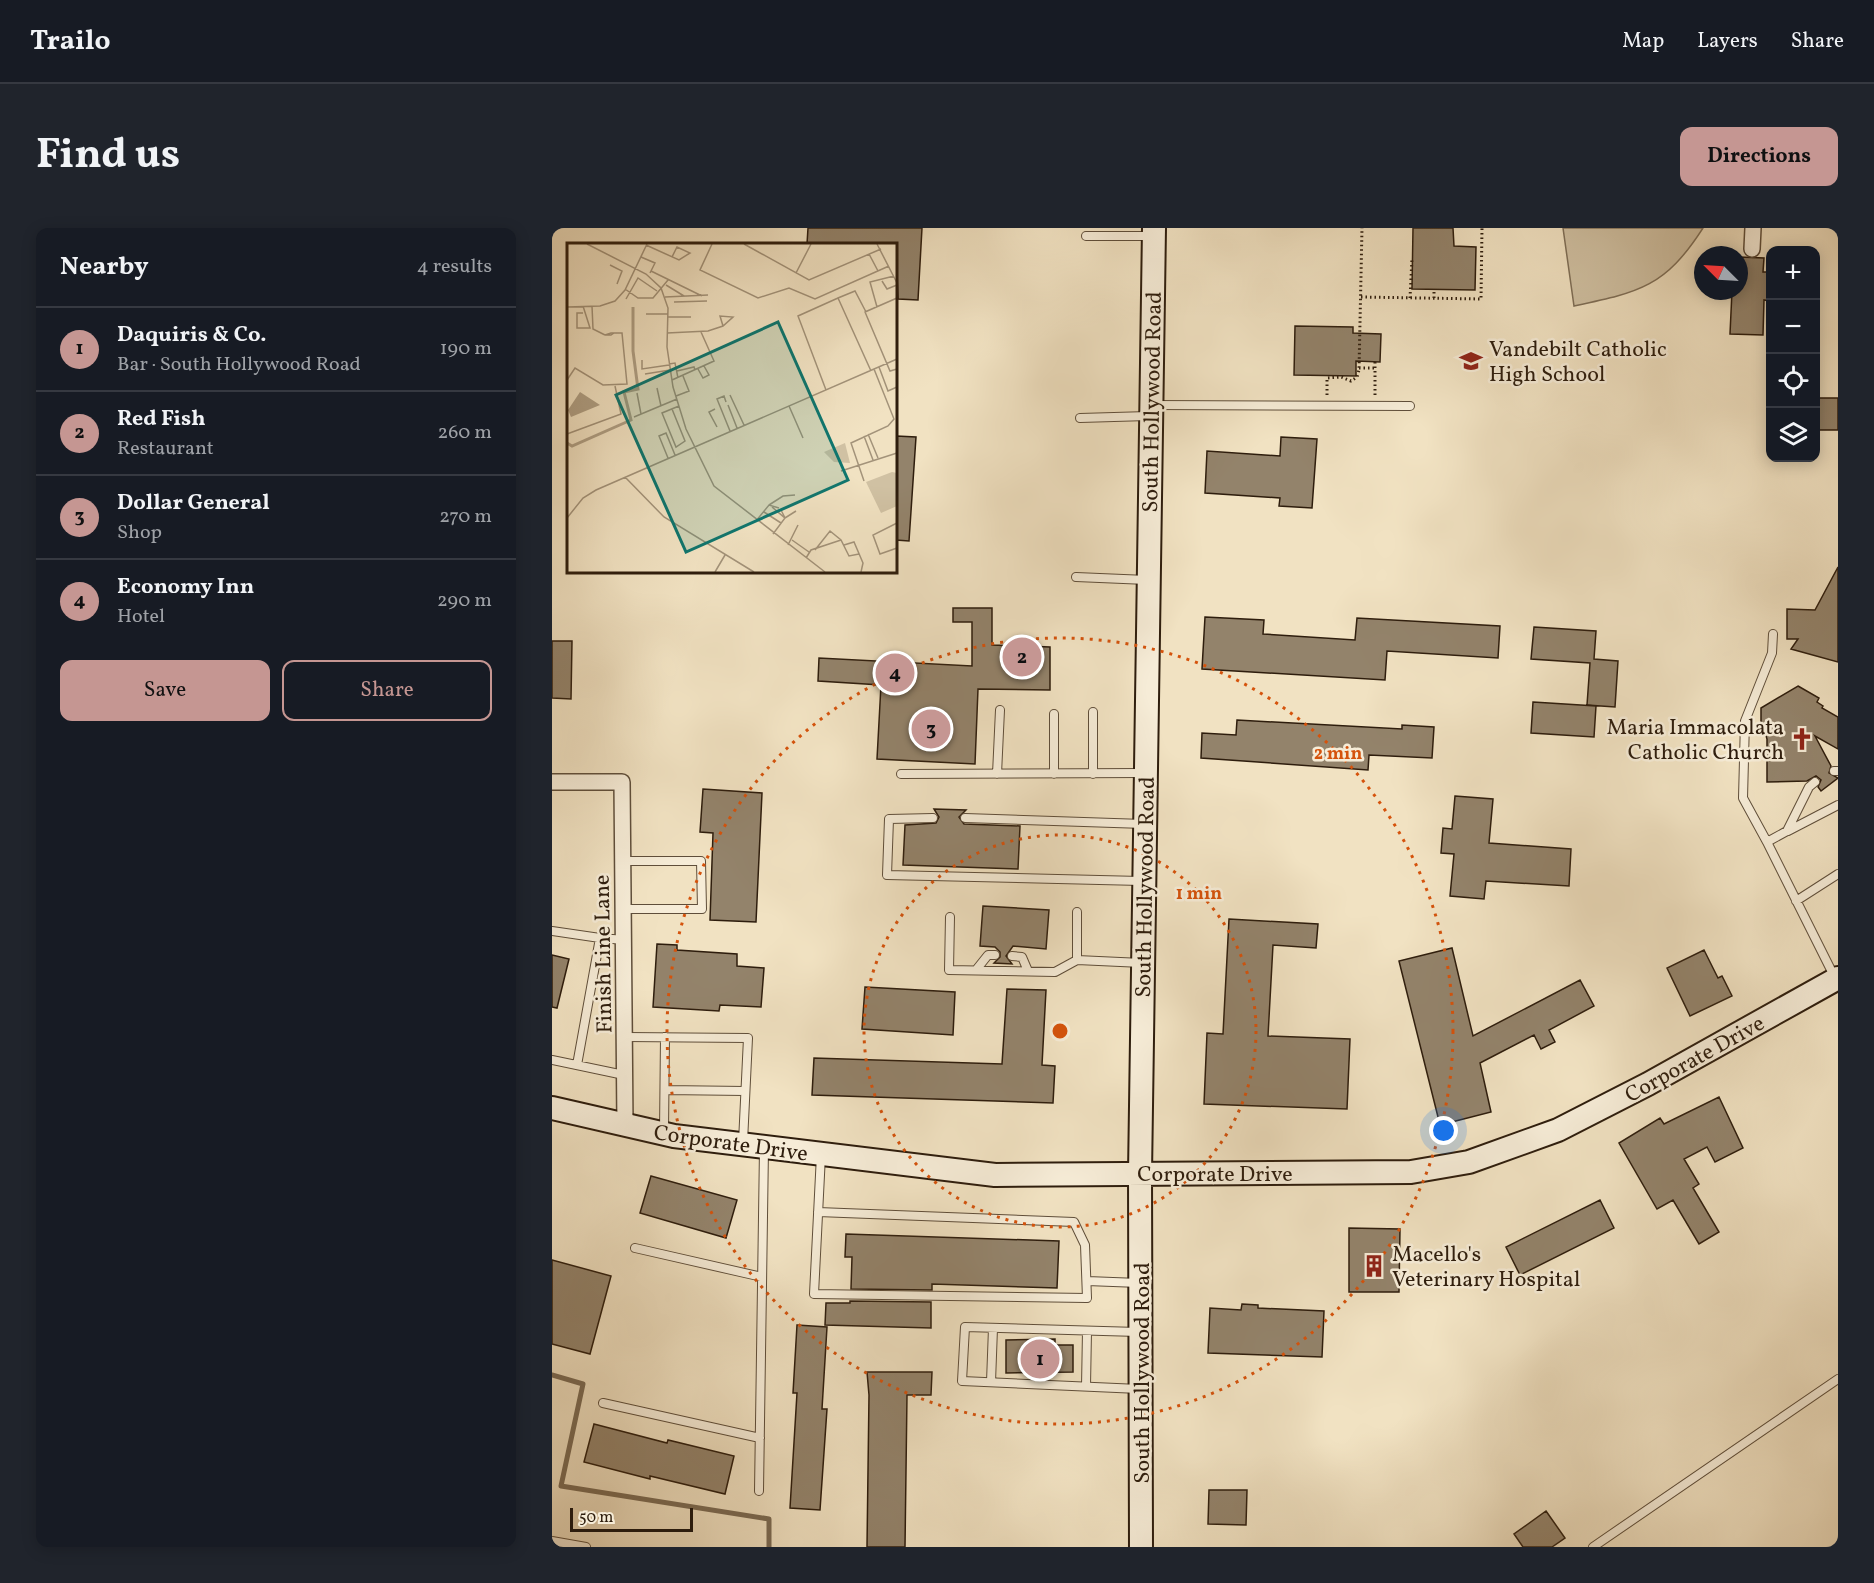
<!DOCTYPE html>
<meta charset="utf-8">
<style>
:root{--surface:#171b24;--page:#20242c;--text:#f1f3f6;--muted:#9ea1a6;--line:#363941;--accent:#c59692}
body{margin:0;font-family:Vollkorn,serif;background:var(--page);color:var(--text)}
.controls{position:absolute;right:18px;top:18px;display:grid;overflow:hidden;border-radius:12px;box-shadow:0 3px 15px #0003}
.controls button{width:54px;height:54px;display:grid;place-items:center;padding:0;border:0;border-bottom:2px solid var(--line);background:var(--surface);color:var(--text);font:30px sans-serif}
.compass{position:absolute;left:1142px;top:18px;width:54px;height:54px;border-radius:50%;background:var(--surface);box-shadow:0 3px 15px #0003;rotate:294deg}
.scale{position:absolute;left:18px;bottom:15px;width:123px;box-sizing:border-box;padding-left:6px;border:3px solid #2e1d0d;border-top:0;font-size:16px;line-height:21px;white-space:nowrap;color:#2e1d0d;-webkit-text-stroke:4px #f6ecd7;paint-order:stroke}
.you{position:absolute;left:892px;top:903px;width:21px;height:21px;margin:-15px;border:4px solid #fff;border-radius:50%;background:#1a73e8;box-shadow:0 0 0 9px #1a73e833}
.badge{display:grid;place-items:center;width:39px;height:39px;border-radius:50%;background:var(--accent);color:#111;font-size:20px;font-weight:700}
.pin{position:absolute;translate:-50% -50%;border:3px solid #fff;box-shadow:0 2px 6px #0006}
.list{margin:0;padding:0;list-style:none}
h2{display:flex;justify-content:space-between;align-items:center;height:78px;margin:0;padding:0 24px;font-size:26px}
h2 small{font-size:20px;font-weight:400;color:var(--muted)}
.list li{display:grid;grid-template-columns:39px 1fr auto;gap:18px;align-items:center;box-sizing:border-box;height:84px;padding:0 24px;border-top:2px solid var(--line)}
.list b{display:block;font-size:22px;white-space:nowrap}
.list p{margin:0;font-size:20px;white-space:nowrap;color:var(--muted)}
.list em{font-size:20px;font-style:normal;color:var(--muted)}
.actions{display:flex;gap:12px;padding:18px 24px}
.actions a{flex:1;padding:14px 0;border:2px solid var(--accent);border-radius:12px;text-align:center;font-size:21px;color:var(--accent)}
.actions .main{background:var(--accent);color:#111}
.icon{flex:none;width:33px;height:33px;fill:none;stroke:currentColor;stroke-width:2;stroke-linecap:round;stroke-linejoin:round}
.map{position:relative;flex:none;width:1286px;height:1319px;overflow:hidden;border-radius:12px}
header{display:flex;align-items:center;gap:36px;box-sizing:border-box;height:84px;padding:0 30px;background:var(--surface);border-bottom:2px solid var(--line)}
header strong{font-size:28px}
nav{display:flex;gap:33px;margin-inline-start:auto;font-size:21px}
.intro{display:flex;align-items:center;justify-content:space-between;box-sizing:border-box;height:144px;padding:0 36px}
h1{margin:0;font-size:42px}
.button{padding:15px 27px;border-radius:12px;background:var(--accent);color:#111;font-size:21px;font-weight:700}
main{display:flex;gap:36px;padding:0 36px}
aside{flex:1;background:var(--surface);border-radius:12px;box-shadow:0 3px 15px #0003}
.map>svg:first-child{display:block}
.pitch{fill:#d0c1a3;stroke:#7f6f58;stroke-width:1.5}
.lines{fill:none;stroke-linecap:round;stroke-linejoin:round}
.stream{stroke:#7b6b54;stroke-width:5}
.building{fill:#93836b;stroke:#2e1d0d;stroke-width:1.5}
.lane-casing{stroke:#5f4e3a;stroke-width:10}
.street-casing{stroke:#5f4e3a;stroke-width:18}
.secondary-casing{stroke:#2e1d0d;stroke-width:26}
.path{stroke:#2e1d0d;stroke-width:3;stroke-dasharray:1.5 3;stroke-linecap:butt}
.lane{stroke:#f6ecd7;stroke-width:8}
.street{stroke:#f6ecd7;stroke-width:15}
.secondary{stroke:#f6ecd7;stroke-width:22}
.ring{fill:none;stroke:#d5530c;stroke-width:3;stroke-dasharray:3 6}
.labels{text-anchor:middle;stroke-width:5;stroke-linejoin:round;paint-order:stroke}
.poi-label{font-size:22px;fill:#2e1d0d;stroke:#f6ecd7;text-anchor:start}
.street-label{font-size:22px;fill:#2e1d0d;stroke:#f6ecd7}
.inset-river{fill:none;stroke:#af9f84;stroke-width:3}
.inset-road{fill:none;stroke:#a3937a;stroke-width:1.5}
.view{fill:#0f766e;fill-opacity:0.15;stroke:#0f766e;stroke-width:3}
.inset-edge{fill:none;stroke:#2e1d0d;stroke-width:3}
.centre{fill:#d5530c;stroke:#f6ecd7;stroke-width:3}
.ring-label{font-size:18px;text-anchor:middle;font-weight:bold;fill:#d5530c;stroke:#f6ecd7;stroke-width:5;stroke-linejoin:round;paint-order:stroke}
</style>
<header>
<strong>Trailo</strong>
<nav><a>Map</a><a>Layers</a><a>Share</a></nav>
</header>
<div class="intro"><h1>Find us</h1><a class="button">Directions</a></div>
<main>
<aside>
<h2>Nearby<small>4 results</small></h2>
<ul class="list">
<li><span class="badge">1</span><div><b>Daquiris &amp; Co.</b><p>Bar · South Hollywood Road</p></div><em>190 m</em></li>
<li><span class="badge">2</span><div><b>Red Fish</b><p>Restaurant</p></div><em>260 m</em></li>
<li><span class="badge">3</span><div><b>Dollar General</b><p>Shop</p></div><em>270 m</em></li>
<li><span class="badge">4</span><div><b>Economy Inn</b><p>Hotel</p></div><em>290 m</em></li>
</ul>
<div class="actions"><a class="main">Save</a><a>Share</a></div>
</aside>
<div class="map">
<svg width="1286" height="1319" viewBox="0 0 1286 1319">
<rect width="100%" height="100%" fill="#f1e2c2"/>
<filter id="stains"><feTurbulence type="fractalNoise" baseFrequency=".00333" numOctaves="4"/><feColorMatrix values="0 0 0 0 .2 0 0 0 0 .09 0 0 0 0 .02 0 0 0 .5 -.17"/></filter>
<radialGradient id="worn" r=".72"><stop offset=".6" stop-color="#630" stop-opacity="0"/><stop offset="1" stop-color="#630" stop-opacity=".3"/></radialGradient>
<path class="pitch" d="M1011 0H1151C1113 59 1088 64 1022 78Z"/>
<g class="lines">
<path class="stream" d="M0 1147 31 1156 9 1258 217 1291V1319"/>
</g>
<path class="building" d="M256 0H370L366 72 346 71 344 16H255Z
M861 0H901L902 18 924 19 923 62 860 61Z
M1187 29 1212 30 1211 44H1218V73L1212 72 1211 107 1178 106 1180 63H1187Z
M743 98 801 99V105L829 106 828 134 804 133V148L742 147Z
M1263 170H1286V202H1263Z
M344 208 364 209 357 313 344 312Z
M729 209 765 211 760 280 727 278 728 270 653 265 655 223 728 228Z
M1286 339V434L1239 421 1246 411H1235V381L1263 382Z
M401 380H440V417L498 419V462L426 461 423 536 325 531 329 457 266 453 267 430 420 438V394H401Z
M653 389 712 392 711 406 803 412 805 390 948 398 946 430 835 423 833 452 650 441Z
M982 399 1044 403 1042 431 1066 433 1063 479 1035 477 1038 435 979 431Z
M0 413H20L19 471 0 470Z
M1246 458 1267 470 1265 474 1271 478 1270 480 1286 489V521L1263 508 1279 538 1277 545 1286 550 1269 563 1266 559 1269 552 1264 548 1255 553 1215 554V511L1213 504 1209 503V480Z
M981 474 1044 478 1042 509 979 505Z
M685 492 850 501V497L882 499 880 530 817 527 816 542 649 530 650 505 684 507Z
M151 561 210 565 204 694 158 692 161 605 148 604Z
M903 568 941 571 937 615 1019 621 1017 658 934 653 932 671 898 668 902 626 889 625 891 600 900 601Z
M382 581 414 582 407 589 412 596 468 598 466 641 351 637 353 597 384 595 387 589Z
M431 678 497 682 494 721 461 718 454 728 460 736 442 735 448 729V724L443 719 428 718Z
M677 691 766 696 764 720 721 717 716 808 798 811 795 881 652 876 655 805 671 806Z
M105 716 125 717V722L185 726V738L212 740 209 779 168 777 167 783 101 779Z
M900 720 921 808 1028 752 1042 778 997 802 1003 814 989 821 982 807 928 835 939 884 888 897 847 733Z
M1152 722 1166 750 1170 748 1180 768 1138 788 1115 740Z
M0 727 17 731 5 780 0 779Z
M313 759 403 764 401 807 310 801Z
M455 761 494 762 490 837 503 838 501 875 260 867 262 830 450 836Z
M1167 869 1191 920 1163 934 1155 919 1132 931 1147 956 1141 960 1167 1004 1147 1016 1121 972 1105 981 1067 915 1108 890 1112 896Z
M99 948 185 972 174 1010 88 985Z
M1048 972 1062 1000 968 1047 954 1019Z
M797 1000 848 1001 847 1064H797Z
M294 1006 507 1013 505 1060 380 1056V1062L299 1061 300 1029H293Z
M0 1032 59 1048 38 1126 0 1116Z
M298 1073 379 1074V1100L273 1097 274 1075H298Z
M690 1076 706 1077V1080L772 1083 770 1129 656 1125 658 1080 689 1082Z
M245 1097 275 1099 270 1181H275L268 1282 238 1280 245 1165H241Z
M503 1111V1117H521V1144L454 1145V1112Z
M315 1144H380L379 1167H355L353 1319H315L317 1167Z
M42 1196 115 1215 116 1212 182 1228 173 1266 98 1248V1251L32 1234Z
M657 1262H695L694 1297 656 1296Z
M994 1283 1013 1310 1000 1319H971L962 1306Z"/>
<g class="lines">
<g class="lane-casing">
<path id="lane" d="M534 8H598
M601 177 858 178
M528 190 596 188
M524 349 595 352
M1282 543H1286
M349 546 592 545
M445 546 448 482
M502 546V486
M541 546V484
M1263 554 1257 559 1235 603 1215 614 1283 750
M381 590 337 591 335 647 589 653
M413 590 592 596
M1236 603 1286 577
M1215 614 1191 570 1193 493 1220 425 1221 406
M72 633H149L150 681H73
M1244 673 1286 646
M525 684V732L590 735
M398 689 397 742 503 744 525 732
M0 703 48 710
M460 728 470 729 476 743
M424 742 436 727H443
M74 809 196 810 191 914
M0 832 72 847
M25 837 48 710 73 712
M113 862 193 863
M112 902 113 809
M266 984 522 994 533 1017 535 1070 262 1066 269 927
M83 1020 210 1049
M535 1053 587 1055
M586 1104 413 1099 410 1153 587 1161
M439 1154 441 1100
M534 1158 535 1103
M51 1175 208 1210
M207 1263 212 920
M0 1313 34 1319
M1041 1319 1286 1151"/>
</g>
<g class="street-casing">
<path id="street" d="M1200 21 1201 0
M0 554H70L73 898"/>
</g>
<g class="secondary-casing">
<path id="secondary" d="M0 880 122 908 443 947 859 944 917 934 1006 902 1096 856 1286 750
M589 1319 588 946 602 0"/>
</g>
<path class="path" d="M809 69 929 71 930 0
M858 70 860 30
M882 70V61
M823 134V167
M807 140H823
M775 167V150L789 149 799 153 805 149 807 142 810 0"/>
<use href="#lane" class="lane"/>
<use href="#street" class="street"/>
<use href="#secondary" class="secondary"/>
</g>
<g class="ring">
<circle cx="508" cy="803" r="196"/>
<circle cx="508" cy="803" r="393"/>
</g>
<defs>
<g id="school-bare" transform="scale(1.8)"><path d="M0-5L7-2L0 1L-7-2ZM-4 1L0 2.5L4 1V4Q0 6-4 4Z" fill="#8f2418" stroke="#f6ecd7" stroke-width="2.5" paint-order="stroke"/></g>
<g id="church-bare" transform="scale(1.8)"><path d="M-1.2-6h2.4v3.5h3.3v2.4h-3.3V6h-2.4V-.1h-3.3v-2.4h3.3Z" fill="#8f2418" stroke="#f6ecd7" stroke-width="2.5" paint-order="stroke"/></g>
<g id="building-bare" transform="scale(1.8)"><path d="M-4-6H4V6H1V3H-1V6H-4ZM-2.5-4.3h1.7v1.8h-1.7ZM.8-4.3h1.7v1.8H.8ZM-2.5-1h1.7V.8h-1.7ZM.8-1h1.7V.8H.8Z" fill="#8f2418" stroke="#f6ecd7" stroke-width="2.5" paint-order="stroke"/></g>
</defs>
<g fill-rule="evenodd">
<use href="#school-bare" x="919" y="133"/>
<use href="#church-bare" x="1250" y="511"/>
<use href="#building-bare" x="822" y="1038"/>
</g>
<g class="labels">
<g class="poi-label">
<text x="937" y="128">Vandebilt Catholic<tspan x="937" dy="25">High School</tspan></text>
<text x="1232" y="506" text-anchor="end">Maria Immacolata<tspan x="1232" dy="25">Catholic Church</tspan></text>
<text x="840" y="1033">Macello's<tspan x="840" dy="25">Veterinary Hospital</tspan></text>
</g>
<g class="street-label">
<text transform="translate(599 174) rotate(-89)" y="8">South Hollywood Road</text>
<text transform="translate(592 659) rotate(-89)" y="8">South Hollywood Road</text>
<text transform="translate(50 726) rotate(-91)" y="8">Finish Line Lane</text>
<text transform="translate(1142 830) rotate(-29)" y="8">Corporate Drive</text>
<text transform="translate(179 914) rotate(8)" y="8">Corporate Drive</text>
<text x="663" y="953">Corporate Drive</text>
<text transform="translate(589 1145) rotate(-90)" y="8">South Hollywood Road</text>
</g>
</g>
<g transform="translate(15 15)">
<rect width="330" height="330" fill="#f1e2c2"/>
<path d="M278 200 283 220 267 219 257 209ZM325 229 330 230V263L314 270 299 239Z" fill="#d0c1a3"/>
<path d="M13 149 33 162 4 174 1 167Z" fill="#af9f84"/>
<path class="inset-river" d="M0 200 5 203 64 177 57 149 71 146 66 108V64"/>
<path class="inset-road" d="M20 1 79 31 94 45 101 65 100 104 106 144 119 186 147 243 258 329M145 1 133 27 191 55 222 45 248 56 322 23M177 1 242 37 314 6M310 1 330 40M79 2 112 17 123 10 110 4 105 14M302 11 311 28M74 14 88 20 83 30M43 22 55 28 50 41M84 28 135 53M229 30 244 1M315 38 320 46 330 42M99 42 117 53M58 46 71 55H86L101 37M98 54 141 52M330 55 298 69 323 128 330 126M59 56 71 35 90 48M107 59 140 58M16 63 23 85H10V70H16M25 63 26 86 38 92M0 64 33 63 48 58 58 47 80 1M310 64 303 39 327 33M299 69 288 48 271 55 304 128M79 71H101M101 74H124M47 90 44 92H38L44 90ZM100 90 141 88 156 83 166 74 153 73 156 83M75 117V126L102 122M102 121 108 120 111 135M312 124 321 148 330 144M131 126 136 135 142 132 137 123M110 128 127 124 128 127M78 131 103 127M0 137 8 125 36 142 60 141 55 90H47M105 137 147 118 134 89M90 145 94 163M259 147 231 73 271 55M70 150 74 171M163 152 177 182M109 153 122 148 116 133M159 159 157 153 150 156 163 188M161 162 170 185M222 163 236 195M105 166 118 198 109 204 95 170 112 163M148 166 142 169 150 184M67 174 110 156M0 191 54 171 48 143M301 191 311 215M297 193 306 217M101 215 92 193 99 190 108 212M274 228 330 210M58 234 97 274 187 329M297 238 284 200 321 183 327 176 307 126M202 262 216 253 228 252M205 264 218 275 229 268M197 269 214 280M0 275 16 255 29 247 330 116M189 278 202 262 212 265M330 280 306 292 313 311 330 305M206 291 218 275 214 267M225 297 242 309M221 302 231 282M277 302 287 299 296 320 294 329M248 307 263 288 274 297 282 313 292 311M239 315 244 307 274 297M148 329 158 312"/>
<path class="view" d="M211 79 281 237 119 309 49 152Z"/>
<rect width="330" height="330" class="inset-edge"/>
</g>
<circle cx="508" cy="803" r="9" class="centre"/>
<g class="ring-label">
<text x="786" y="531">2 min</text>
<text x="647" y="671">1 min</text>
</g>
<rect width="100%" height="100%" filter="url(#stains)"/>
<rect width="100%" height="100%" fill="url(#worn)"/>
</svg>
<div class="controls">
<button>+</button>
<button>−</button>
<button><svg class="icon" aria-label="locate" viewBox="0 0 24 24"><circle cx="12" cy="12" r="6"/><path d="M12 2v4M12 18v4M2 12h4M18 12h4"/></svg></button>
<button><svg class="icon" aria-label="layers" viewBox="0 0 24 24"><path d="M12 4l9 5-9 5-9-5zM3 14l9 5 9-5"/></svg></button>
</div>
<svg class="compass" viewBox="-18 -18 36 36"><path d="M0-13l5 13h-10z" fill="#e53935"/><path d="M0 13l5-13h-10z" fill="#9ea1a6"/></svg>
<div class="scale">50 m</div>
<div class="you"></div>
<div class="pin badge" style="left:488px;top:1131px">1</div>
<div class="pin badge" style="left:470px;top:429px">2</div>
<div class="pin badge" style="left:379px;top:501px">3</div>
<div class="pin badge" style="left:343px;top:445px">4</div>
</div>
</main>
